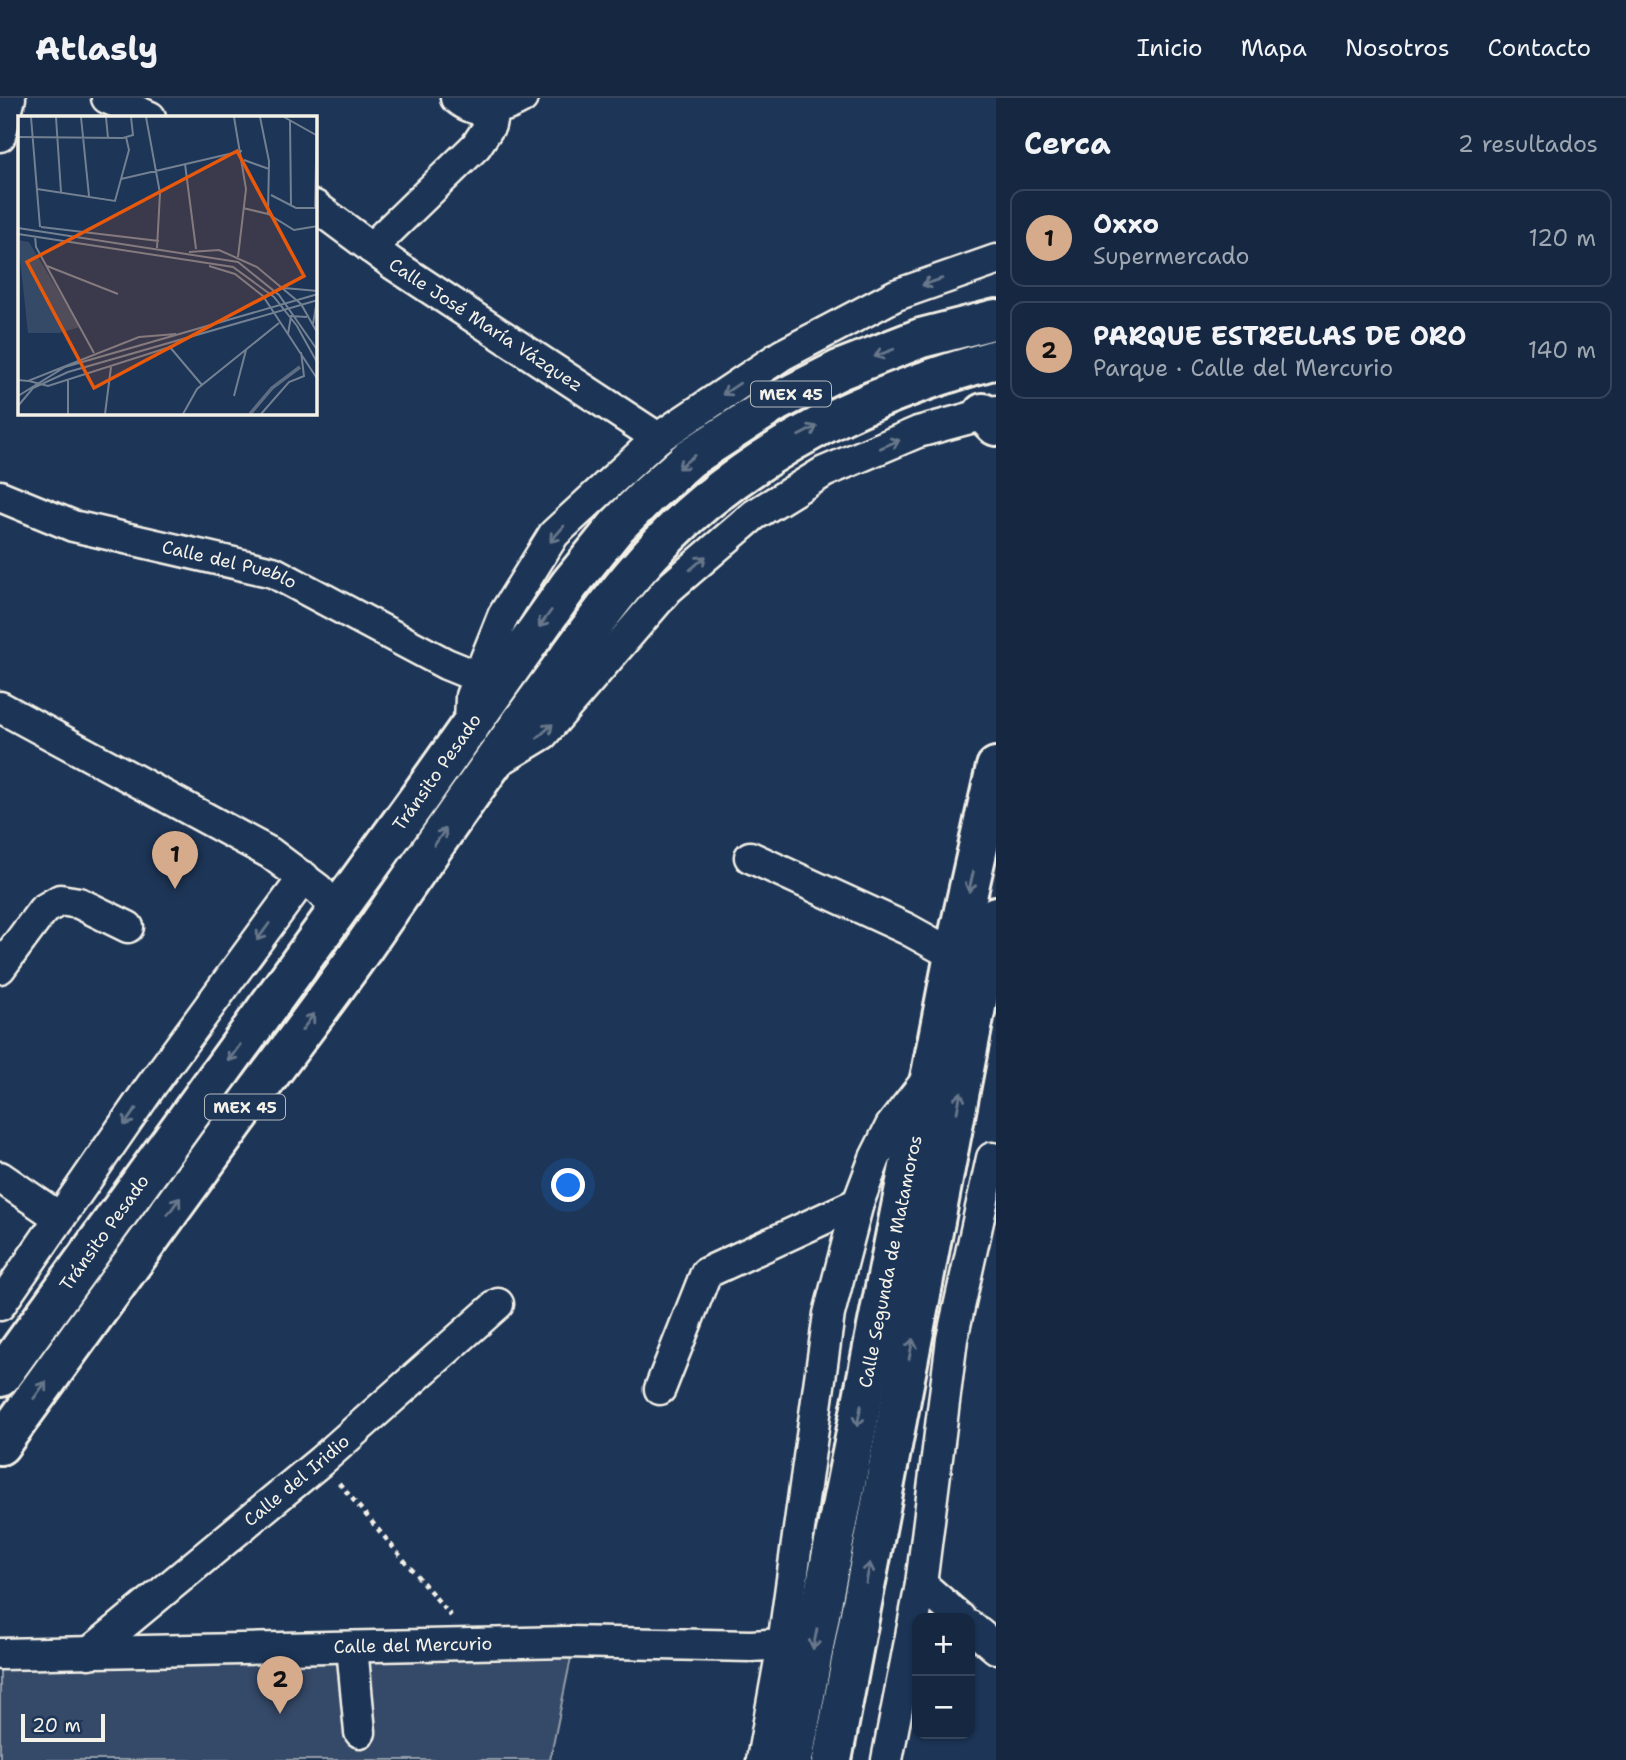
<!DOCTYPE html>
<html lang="es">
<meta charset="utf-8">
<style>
:root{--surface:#162841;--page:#23344c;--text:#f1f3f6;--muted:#9ea6b1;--line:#35445a;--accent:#d6ab8b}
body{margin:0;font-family:"Shantell Sans",sans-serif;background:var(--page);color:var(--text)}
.controls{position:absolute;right:21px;bottom:21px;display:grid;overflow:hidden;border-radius:14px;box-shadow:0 2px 5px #0004}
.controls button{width:63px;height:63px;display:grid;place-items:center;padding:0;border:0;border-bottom:2px solid var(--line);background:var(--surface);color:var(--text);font:35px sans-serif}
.scale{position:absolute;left:21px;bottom:18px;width:84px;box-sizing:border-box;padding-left:7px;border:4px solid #f4f1e8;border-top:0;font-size:19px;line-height:24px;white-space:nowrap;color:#f4f1e8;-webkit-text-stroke:5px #1d3557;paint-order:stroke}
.you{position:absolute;left:569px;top:1088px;width:24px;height:24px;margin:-18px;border:5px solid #fff;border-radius:50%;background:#1a73e8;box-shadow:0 0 0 10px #1a73e833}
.badge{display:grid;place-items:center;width:46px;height:46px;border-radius:50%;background:var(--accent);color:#111;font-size:23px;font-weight:700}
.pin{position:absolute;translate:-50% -58px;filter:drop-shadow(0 2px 4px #0008)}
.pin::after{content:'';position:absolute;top:37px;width:24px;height:21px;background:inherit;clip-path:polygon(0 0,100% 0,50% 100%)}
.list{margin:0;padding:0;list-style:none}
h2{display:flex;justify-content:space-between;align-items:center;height:91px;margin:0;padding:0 28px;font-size:30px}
h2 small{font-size:23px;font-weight:400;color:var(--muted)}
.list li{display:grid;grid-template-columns:46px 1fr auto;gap:21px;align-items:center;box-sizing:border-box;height:98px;margin:0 14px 14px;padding:0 14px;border:2px solid var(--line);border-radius:14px}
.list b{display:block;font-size:26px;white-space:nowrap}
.list p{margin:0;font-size:23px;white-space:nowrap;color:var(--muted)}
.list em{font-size:23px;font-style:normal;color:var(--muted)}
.map{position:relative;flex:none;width:996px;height:1662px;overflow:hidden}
header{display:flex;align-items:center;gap:42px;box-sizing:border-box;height:98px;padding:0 35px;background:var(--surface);border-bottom:2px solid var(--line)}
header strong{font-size:33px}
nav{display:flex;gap:38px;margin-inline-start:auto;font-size:24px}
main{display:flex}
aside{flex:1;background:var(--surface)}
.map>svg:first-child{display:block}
.green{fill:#354a67;stroke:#949ea8;stroke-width:2}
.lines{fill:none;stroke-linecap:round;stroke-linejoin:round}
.minor-casing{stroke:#f4f1e8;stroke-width:35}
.major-casing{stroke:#f4f1e8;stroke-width:44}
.path{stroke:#f4f1e8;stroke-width:4.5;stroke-dasharray:5 5;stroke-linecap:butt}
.minor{stroke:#1d3557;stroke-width:30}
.major{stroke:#1d3557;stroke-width:38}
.oneway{stroke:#68778a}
.labels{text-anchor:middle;stroke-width:6;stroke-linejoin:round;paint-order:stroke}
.shield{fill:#1d3557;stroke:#b4b9bc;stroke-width:2}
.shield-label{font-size:16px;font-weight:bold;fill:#f4f1e8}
.street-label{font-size:18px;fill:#f4f1e8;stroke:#1d3557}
.inset-river{fill:none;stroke:#5e6d82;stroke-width:3.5}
.inset-road{fill:none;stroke:#738091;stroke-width:2}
.view{fill:#e8590c;fill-opacity:0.15;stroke:#e8590c;stroke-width:3.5}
.inset-edge{fill:none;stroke:#f4f1e8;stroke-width:3.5}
</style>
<header>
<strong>Atlasly</strong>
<nav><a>Inicio</a><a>Mapa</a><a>Nosotros</a><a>Contacto</a></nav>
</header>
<main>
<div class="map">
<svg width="996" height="1662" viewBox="0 0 996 1662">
<rect width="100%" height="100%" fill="#1d3557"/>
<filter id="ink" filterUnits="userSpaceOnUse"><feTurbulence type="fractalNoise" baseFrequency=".0143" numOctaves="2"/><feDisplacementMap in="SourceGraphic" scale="14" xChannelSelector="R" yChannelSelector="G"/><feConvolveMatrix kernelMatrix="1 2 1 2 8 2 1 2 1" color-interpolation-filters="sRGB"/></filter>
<g filter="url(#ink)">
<path class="green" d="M573 1550 550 1662H0V1569Z"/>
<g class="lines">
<g class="minor-casing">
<g id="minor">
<path d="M107 0 150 19"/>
<path d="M456 0C477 18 501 12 522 0"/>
<path d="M0 38 10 0"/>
<path id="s1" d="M315 108 393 166 658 340"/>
<path d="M371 150 476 48 490 27 493 12"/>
<path id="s2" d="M0 398 73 428 273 474 446 566 478 579"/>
<path d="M0 609 270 755 318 791 338 812"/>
<path d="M470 628 471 598 503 518 554 436 658 340 782 257 896 197 996 162"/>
<path d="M497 664 543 636 668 491 754 417 824 374 918 334 996 313"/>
<path d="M750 759 907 831 954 857"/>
<path d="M0 870 43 812 60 802 79 805 128 829"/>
<path d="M0 1079 60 1120"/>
<path d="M0 1207 151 988 304 779"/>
<path d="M660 1291 706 1175 858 1105"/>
<path d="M921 1486 960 1520"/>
<path d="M970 1528 996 1550"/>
<path d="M352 1549 360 1634"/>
<path id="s3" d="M89 1555 321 1363 498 1206"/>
<path id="s4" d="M0 1556 568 1544 751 1548 783 1546"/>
<path d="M762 1662 783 1546 829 1216 858 1105 875 1060 891 1028 927 982"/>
<path d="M887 1662 921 1486 952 1241 992 1060"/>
</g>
</g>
<g class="major-casing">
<g id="major">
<path d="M983 315 996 328"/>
<path id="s5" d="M0 1279 419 700 570 486 617 428 648 397 690 360 776 304 839 272 921 240 996 221"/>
<path d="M0 1347C77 1241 154 1135 231 1029 277 966 326 904 370 840 432 750 494 661 558 574 603 513 647 451 706 403 796 331 886 291 996 261"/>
<path id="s6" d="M793 1662 825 1490 911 1059 931 976 954 857 996 669"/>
<path d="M832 1662 983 872 996 818"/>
</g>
</g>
<path class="path" d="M339 1385 451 1518"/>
<use href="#minor" class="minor"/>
<use href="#major" class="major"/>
</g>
<defs><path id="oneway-shaft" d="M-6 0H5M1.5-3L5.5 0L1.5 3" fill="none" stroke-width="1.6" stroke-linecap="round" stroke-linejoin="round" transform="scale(1.75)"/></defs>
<g class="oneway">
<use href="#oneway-shaft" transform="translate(932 184) rotate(161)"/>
<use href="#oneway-shaft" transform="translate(884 255) rotate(159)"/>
<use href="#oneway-shaft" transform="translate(731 291) rotate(146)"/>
<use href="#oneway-shaft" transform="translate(808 333) rotate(-27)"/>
<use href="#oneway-shaft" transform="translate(890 346) rotate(-23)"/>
<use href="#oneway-shaft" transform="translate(686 364) rotate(141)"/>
<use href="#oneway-shaft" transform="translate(557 436) rotate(131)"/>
<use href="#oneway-shaft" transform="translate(698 465) rotate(-41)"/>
<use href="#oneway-shaft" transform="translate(545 521) rotate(126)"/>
<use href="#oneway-shaft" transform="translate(545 633) rotate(-42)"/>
<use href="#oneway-shaft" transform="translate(440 739) rotate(-55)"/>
<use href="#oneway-shaft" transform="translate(971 784) rotate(103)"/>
<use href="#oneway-shaft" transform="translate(263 834) rotate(126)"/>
<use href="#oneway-shaft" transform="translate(308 924) rotate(-54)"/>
<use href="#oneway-shaft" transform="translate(234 955) rotate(126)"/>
<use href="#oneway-shaft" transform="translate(959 1004) rotate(-79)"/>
<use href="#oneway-shaft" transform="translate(130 1019) rotate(125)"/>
<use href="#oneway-shaft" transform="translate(174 1108) rotate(-54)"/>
<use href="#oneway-shaft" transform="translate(911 1251) rotate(-79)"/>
<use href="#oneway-shaft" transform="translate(40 1292) rotate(-54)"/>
<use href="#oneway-shaft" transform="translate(859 1318) rotate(101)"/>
<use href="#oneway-shaft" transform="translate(868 1475) rotate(-79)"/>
<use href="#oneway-shaft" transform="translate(815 1541) rotate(101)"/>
</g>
</g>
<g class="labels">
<g class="shield">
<rect x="751" y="283.5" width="80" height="25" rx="5"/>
<rect x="205" y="996.5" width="80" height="25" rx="5"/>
</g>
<g class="shield-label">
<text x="791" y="302">MEX 45</text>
<text x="245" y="1015">MEX 45</text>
</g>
<g class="street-label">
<text dy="6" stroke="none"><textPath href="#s1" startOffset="208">Calle José María Vázquez</textPath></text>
<text dy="6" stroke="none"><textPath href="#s2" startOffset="240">Calle del Pueblo</textPath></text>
<text dy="6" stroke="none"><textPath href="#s5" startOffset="746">Tránsito Pesado</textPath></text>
<text dy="6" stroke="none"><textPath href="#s5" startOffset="178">Tránsito Pesado</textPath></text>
<text dy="6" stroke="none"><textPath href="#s6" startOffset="508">Calle Segunda de Matamoros</textPath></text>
<text dy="6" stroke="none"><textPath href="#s3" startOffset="270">Calle del Iridio</textPath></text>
<text dy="6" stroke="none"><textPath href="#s4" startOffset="413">Calle del Mercurio</textPath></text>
</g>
</g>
<g transform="translate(18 18)">
<rect width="299" height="299" fill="#1d3557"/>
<path d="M0 124 11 126 62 211 41 217H10Z" fill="#354a67"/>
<path class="inset-river" d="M232 298 254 272 282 251"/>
<path class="inset-road" d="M13 1 22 111M38 1 43 76M63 1 71 80M88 1 90 22M128 1 142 77 139 132M216 1 228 73 220 141M242 1 251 45 250 98M266 1 298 19M272 5 273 90M0 21 105 22 115 19 113 1M226 44 251 53M167 48 178 133M103 63 224 35M19 73 97 85 111 34 108 21M253 79 278 92H298M225 92 250 98 276 114 300 110M297 92 299 1M23 111 141 125M0 112 220 146 261 179 300 235M0 118 215 151 256 181 279 210 300 248M17 120 18 131 76 237M171 136 201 134 239 151 283 188 300 218M29 150 100 178M191 150 217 158 245 180 300 264M266 172 300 175M295 208 299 184M270 218 273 200 289 201M151 230 184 269M0 245V268M0 264 10 265 121 221 158 218M11 265 30 270 152 231M0 280 47 251 300 178M216 280 228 234M0 290 15 272 50 256 300 184M50 298V264M87 298 93 251M165 298 179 273 261 207M243 298 271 266 286 260 283 236"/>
<path class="view" d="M219 35 286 160 76 272 9 146Z"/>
<rect width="299" height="299" class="inset-edge"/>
</g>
</svg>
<div class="controls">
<button>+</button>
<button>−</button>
</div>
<div class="scale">20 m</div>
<div class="you"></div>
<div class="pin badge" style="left:175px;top:791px">1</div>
<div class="pin badge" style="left:280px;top:1616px">2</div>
</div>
<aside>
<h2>Cerca<small>2 resultados</small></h2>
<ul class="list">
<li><span class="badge">1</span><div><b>Oxxo</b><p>Supermercado</p></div><em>120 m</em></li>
<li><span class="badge">2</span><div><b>PARQUE ESTRELLAS DE ORO</b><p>Parque · Calle del Mercurio</p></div><em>140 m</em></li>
</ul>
</aside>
</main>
